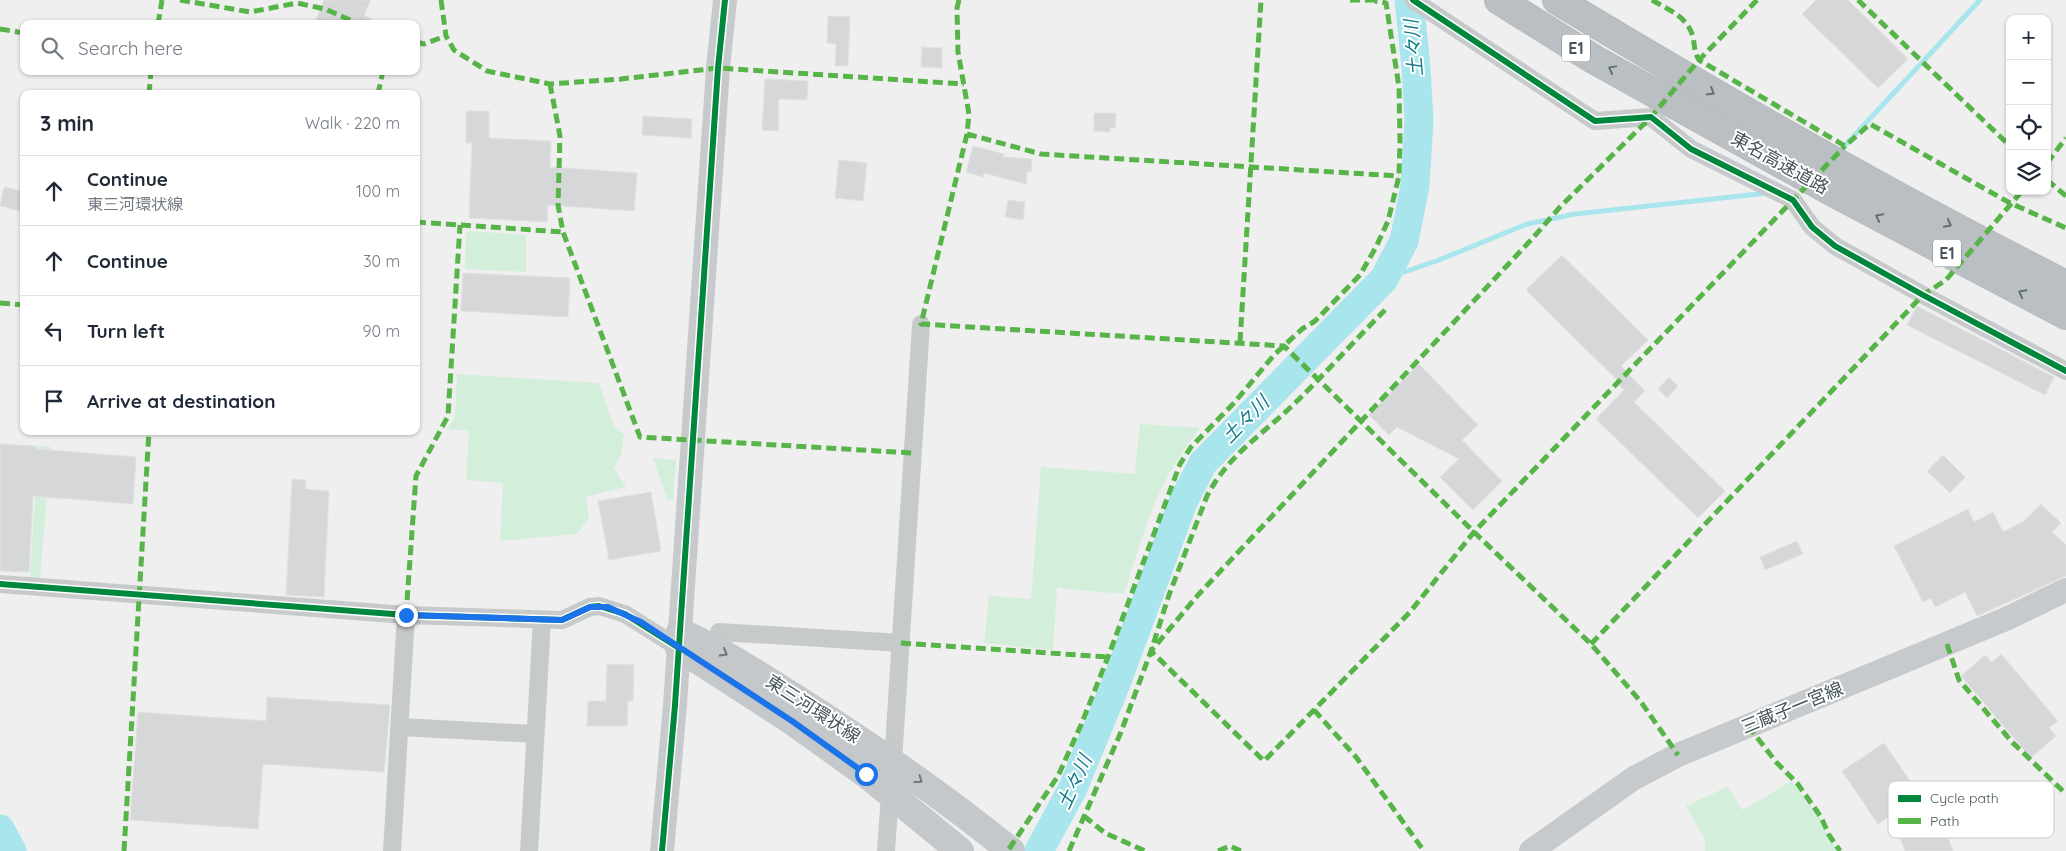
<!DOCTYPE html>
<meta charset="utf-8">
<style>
:root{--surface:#fff;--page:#f2f2f3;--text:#1f2937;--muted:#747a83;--line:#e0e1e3}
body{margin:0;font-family:Quicksand,"Noto Sans JP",sans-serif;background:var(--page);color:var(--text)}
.controls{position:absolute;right:15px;top:15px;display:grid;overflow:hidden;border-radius:10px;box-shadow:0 1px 4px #0004}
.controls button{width:45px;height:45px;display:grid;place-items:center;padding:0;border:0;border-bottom:1px solid var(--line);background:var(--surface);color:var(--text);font:25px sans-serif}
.stop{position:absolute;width:15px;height:15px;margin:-11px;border:4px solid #1a73e8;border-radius:50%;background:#fff}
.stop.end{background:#1a73e8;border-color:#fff;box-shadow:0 1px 5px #0008}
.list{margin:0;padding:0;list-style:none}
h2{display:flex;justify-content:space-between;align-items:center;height:65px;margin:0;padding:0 20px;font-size:21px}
h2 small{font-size:16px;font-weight:400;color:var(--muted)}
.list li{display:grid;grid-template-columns:32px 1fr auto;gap:15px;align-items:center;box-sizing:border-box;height:70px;padding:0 20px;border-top:1px solid var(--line)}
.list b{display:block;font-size:19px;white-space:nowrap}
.list p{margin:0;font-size:16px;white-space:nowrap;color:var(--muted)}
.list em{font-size:16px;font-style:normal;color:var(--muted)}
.icon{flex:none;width:28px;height:28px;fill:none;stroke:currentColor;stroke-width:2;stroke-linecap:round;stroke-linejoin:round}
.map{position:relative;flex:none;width:2066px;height:851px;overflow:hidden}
.search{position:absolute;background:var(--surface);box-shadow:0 1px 4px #0004;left:20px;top:20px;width:400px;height:55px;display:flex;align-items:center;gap:12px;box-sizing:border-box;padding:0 18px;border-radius:10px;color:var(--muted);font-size:19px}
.panel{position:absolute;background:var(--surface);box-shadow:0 1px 4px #0004;left:20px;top:90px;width:400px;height:345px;border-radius:10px}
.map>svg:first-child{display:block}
.green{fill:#d3eedb}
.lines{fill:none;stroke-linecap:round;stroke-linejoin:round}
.stream{stroke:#a9e5ec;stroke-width:5}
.river{stroke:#a9e5ec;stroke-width:29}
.building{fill:#d6d7d8;stroke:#e1e1e2}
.highway-casing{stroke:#b4babe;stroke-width:30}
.street{stroke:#c7cacb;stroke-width:18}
.secondary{stroke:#c7cacd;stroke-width:24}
.primary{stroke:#c4c8cb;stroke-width:28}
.highway{stroke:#b9bfc3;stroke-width:28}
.quiet{stroke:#57b448;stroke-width:5;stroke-dasharray:10 5;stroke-linecap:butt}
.cycleway-casing{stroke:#fff;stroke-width:9}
.cycleway{stroke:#00873e;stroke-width:6}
.oneway{stroke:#636f75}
.oneway2{stroke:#6c777d}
.route{stroke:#1a73e8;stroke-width:6}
.labels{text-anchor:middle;stroke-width:4;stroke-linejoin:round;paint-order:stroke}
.shield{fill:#fff;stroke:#7e878c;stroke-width:1}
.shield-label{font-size:16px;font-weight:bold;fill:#46545b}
.street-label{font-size:18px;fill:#46545b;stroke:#fff}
.water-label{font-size:19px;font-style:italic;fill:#0f7c89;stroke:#fff}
.key{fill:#fff;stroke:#c8ccce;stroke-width:1}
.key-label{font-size:14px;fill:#46545b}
</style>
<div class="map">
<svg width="2066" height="851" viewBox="0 0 2066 851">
<rect width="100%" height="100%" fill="#f0efef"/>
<path class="green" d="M470 231 526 235V272L465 269 466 234Z
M457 374 599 383 614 426 624 435 621 455 614 468 626 487 586 497 589 518 577 534 500 541 503 483 466 480 469 431 447 429 455 417Z
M1140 424 1200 428C1194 437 1186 446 1180 456 1152 498 1139 547 1124 594L1057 588 1053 650 984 643 989 596 1031 599 1041 467 1135 474Z
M38 446 51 447 40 580 30 579Z
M653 458 676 460 673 500 667 499Z
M1791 781 1820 817 1828 836 1838 851H1705V840L1686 806 1727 787 1743 810Z"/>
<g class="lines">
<path class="stream" d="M1838 153 1980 0
M1384 279 1439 260 1527 224 1575 214 1768 193"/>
<path class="river" d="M0 829 12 851
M1039 851 1073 788 1117 681 1183 502 1203 463 1384 279 1404 241 1415 186 1419 120 1416 67 1409 0"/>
</g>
<path class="building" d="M324 0H371L364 15 379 24H314Z
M1816 0H1848L1908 59 1878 88 1802 14Z
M828 16 850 17 848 66H835L836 44 827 43Z
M922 47 942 48V68L921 67Z
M765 79 808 81 807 100 779 99 778 131 762 130Z
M466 111H489V138L551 141 550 167 637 173 634 211 548 205 547 222 469 218 472 143H466Z
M1094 113H1116L1115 128H1110V132L1094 131Z
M643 116 692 119 691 138 642 135Z
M973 146 1004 154 1003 157 1032 159 1031 172 1027 171 1026 184 984 173 983 177 966 172Z
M839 160 867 163 863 201 835 198Z
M4 187 24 192V212L0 206Z
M1008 200 1025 202 1023 220 1005 217Z
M1562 255 1648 340 1621 366 1645 391 1634 402 1725 491 1698 518 1596 419 1624 390 1619 385 1621 384 1526 290Z
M463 273 570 278 568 317 461 311Z
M1917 306 2054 377 2045 395 1907 325Z
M1419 364 1478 425 1462 440 1502 481 1473 510 1440 477 1459 459 1397 427 1389 435 1369 415Z
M1669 377 1678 386 1667 398 1658 389Z
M0 444 36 446V449L136 457 133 504 33 496 29 572 0 571Z
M1943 455 1965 477 1950 493 1927 471Z
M292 479 306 480 305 489 329 491 324 597 286 595Z
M651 492 661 551 609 560 598 501Z
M2041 504 2061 523 2052 532 2066 545V576L1977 616 1965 592 1935 607 1931 598 1923 602 1894 546 1968 509 1974 522 1993 512 2003 532 2024 521Z
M1797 541 1803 554 1765 570 1760 557Z
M2001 654 2058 721 2049 728 2056 736 2031 758 1961 676 1985 655 1992 662Z
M607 664 634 665 633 701H628L627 726H587L588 701H606Z
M267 697 390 705 384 772 263 764 258 829 130 820 138 712 266 721Z
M1884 743 1931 812 1932 811 1939 830 1945 829 1953 851H1905L1899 836 1894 838 1887 818 1878 824 1842 771Z"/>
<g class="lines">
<g class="highway-casing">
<path id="highway" d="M1499 0 1595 60 1829 190 2066 315
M1557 0C1724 101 1892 197 2066 285"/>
</g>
<path class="street" d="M1413 0 1595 121 1651 117 1691 149 1793 200 1812 227 1835 246 1923 295 2066 371
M0 584 406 615 562 620 590 607 599 606 625 614 679 648
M719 632 901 643
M400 727 535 734
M893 762 921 324
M392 851 406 615
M529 851 542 620
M886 851 890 794"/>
<path class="secondary" d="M662 851 675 705 718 68 725 0
M1531 851 1634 778 1678 755 2006 619 2066 590"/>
<path class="primary" d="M680 632C723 651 762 677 802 702 874 748 944 797 1011 851
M679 648 792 721 866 774 960 851"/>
<use href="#highway" class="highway"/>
<path class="quiet" d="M180 0 250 12 297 3 325 9 359 24
M441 0 446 36 454 50 487 71 550 84 621 79 718 68 964 84
M959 0 957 8 958 52 969 114 967 134 921 324 1284 346 1474 532 1591 644 1641 702 1678 755
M1350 0H1375
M1652 0C1669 10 1688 17 1693 37 1695 47 1694 52 1699 60L1845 146 1870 124 2010 203 2066 228
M1757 0 1699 60 1651 117 1560 207 1531 240 1198 595 1151 651 1264 761 1410 612 1474 532 1845 146
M1858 0 2010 146
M158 24 162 0
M0 29 24 33
M416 42 424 44 446 36
M550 84 560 136 558 205 563 232 640 437 913 453
M149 94 151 71
M378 94 383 71
M967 134 1041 154 1399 176
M2047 163 2066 138
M2047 180 2066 196
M416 222 563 232
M0 303 24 305
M1240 342 1261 0
M406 615 416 476 448 416 460 225
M901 643 1108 657
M1591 644 1923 295 1946 280 2022 191
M1947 644 1959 680 2012 742 2066 794
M1314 710 1356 757 1424 851
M1748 726 1777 763 1797 783 1821 817 1829 835 1840 851
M1084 816 1105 833 1145 851
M1009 849 1058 776 1081 725 1108 657 1180 464 1191 447 1234 403 1274 355 1302 329 1315 321 1360 275 1376 247 1388 221 1399 176 1400 141 1399 87 1386 3 1375 1
M124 851 149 431
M1069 851 1121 732 1151 651 1169 595 1207 496C1229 454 1261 436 1294 404 1325 374 1354 341 1385 310
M1218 851 1230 846 1241 851"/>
<g class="cycleway-casing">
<path id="cycleway" d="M1413 0 1595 121 1651 117 1691 149 1793 200 1812 227 1835 246 1923 295 2066 371
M0 584 406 615 562 620 590 607 599 606 625 614 679 648
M662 851 675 705 718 68 725 0"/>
</g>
<use href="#cycleway" class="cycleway"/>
</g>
<defs><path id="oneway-chevron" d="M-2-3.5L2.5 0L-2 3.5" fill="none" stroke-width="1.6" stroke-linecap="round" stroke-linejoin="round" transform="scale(1.25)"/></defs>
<g class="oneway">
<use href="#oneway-chevron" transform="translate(1612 69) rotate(-151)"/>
<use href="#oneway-chevron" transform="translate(1711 92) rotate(31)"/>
<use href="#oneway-chevron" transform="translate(1879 217) rotate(-152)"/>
<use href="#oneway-chevron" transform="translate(1948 224) rotate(28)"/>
<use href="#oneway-chevron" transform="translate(2022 293) rotate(-152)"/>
</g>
<g class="oneway2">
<use href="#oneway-chevron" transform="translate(724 653) rotate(30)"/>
<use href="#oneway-chevron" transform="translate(919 780) rotate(36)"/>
</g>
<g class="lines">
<path class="route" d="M406 615 562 620 590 607H608L641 622 792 721 866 774"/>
</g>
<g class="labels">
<g class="shield">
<rect x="1562" y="34.5" width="28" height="27" rx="4"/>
<rect x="1933" y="239.5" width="28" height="27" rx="4"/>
</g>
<g class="shield-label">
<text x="1576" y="54">E1</text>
<text x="1947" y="259">E1</text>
</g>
<g class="street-label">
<text transform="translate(1780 163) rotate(29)" y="6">東名高速道路</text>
<text transform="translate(1792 708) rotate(-22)" y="6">三蔵子一宮線</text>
<text transform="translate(813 709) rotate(33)" y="6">東三河環状線</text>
</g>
<g class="water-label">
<text transform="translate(1413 48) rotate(-95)" y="7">土々川</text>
<text transform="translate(1245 419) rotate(-45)" y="7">土々川</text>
<text transform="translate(1074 782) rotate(-65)" y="7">土々川</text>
</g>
</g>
<rect x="1888" y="781" width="166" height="57" rx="8" class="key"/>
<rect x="1898" y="795" width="23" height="7" fill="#00873e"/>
<rect x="1898" y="818" width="23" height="6" fill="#57b448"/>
<g class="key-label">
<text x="1930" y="803">Cycle path</text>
<text x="1930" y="826">Path</text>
</g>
</svg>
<div class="controls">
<button>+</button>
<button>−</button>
<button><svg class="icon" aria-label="locate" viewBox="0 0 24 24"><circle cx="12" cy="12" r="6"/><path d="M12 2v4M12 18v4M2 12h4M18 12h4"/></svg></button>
<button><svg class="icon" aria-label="layers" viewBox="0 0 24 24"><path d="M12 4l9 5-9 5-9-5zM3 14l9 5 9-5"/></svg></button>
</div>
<div class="stop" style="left:866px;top:774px"></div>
<div class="stop end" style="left:406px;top:615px"></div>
<div class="search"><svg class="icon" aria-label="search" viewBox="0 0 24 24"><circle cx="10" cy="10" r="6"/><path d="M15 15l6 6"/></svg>Search here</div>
<section class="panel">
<h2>3 min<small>Walk · 220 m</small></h2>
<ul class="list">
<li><svg class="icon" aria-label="ahead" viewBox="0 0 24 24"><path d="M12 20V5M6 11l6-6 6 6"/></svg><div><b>Continue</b><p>東三河環状線</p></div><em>100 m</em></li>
<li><svg class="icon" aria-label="ahead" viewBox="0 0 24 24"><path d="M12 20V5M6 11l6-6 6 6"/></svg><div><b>Continue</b></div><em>30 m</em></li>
<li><svg class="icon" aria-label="left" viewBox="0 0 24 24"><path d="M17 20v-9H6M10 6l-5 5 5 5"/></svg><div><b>Turn left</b></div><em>90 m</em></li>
<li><svg class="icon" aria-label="arrive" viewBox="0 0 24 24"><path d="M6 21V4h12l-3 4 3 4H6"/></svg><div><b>Arrive at destination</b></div></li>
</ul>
</section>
</div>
